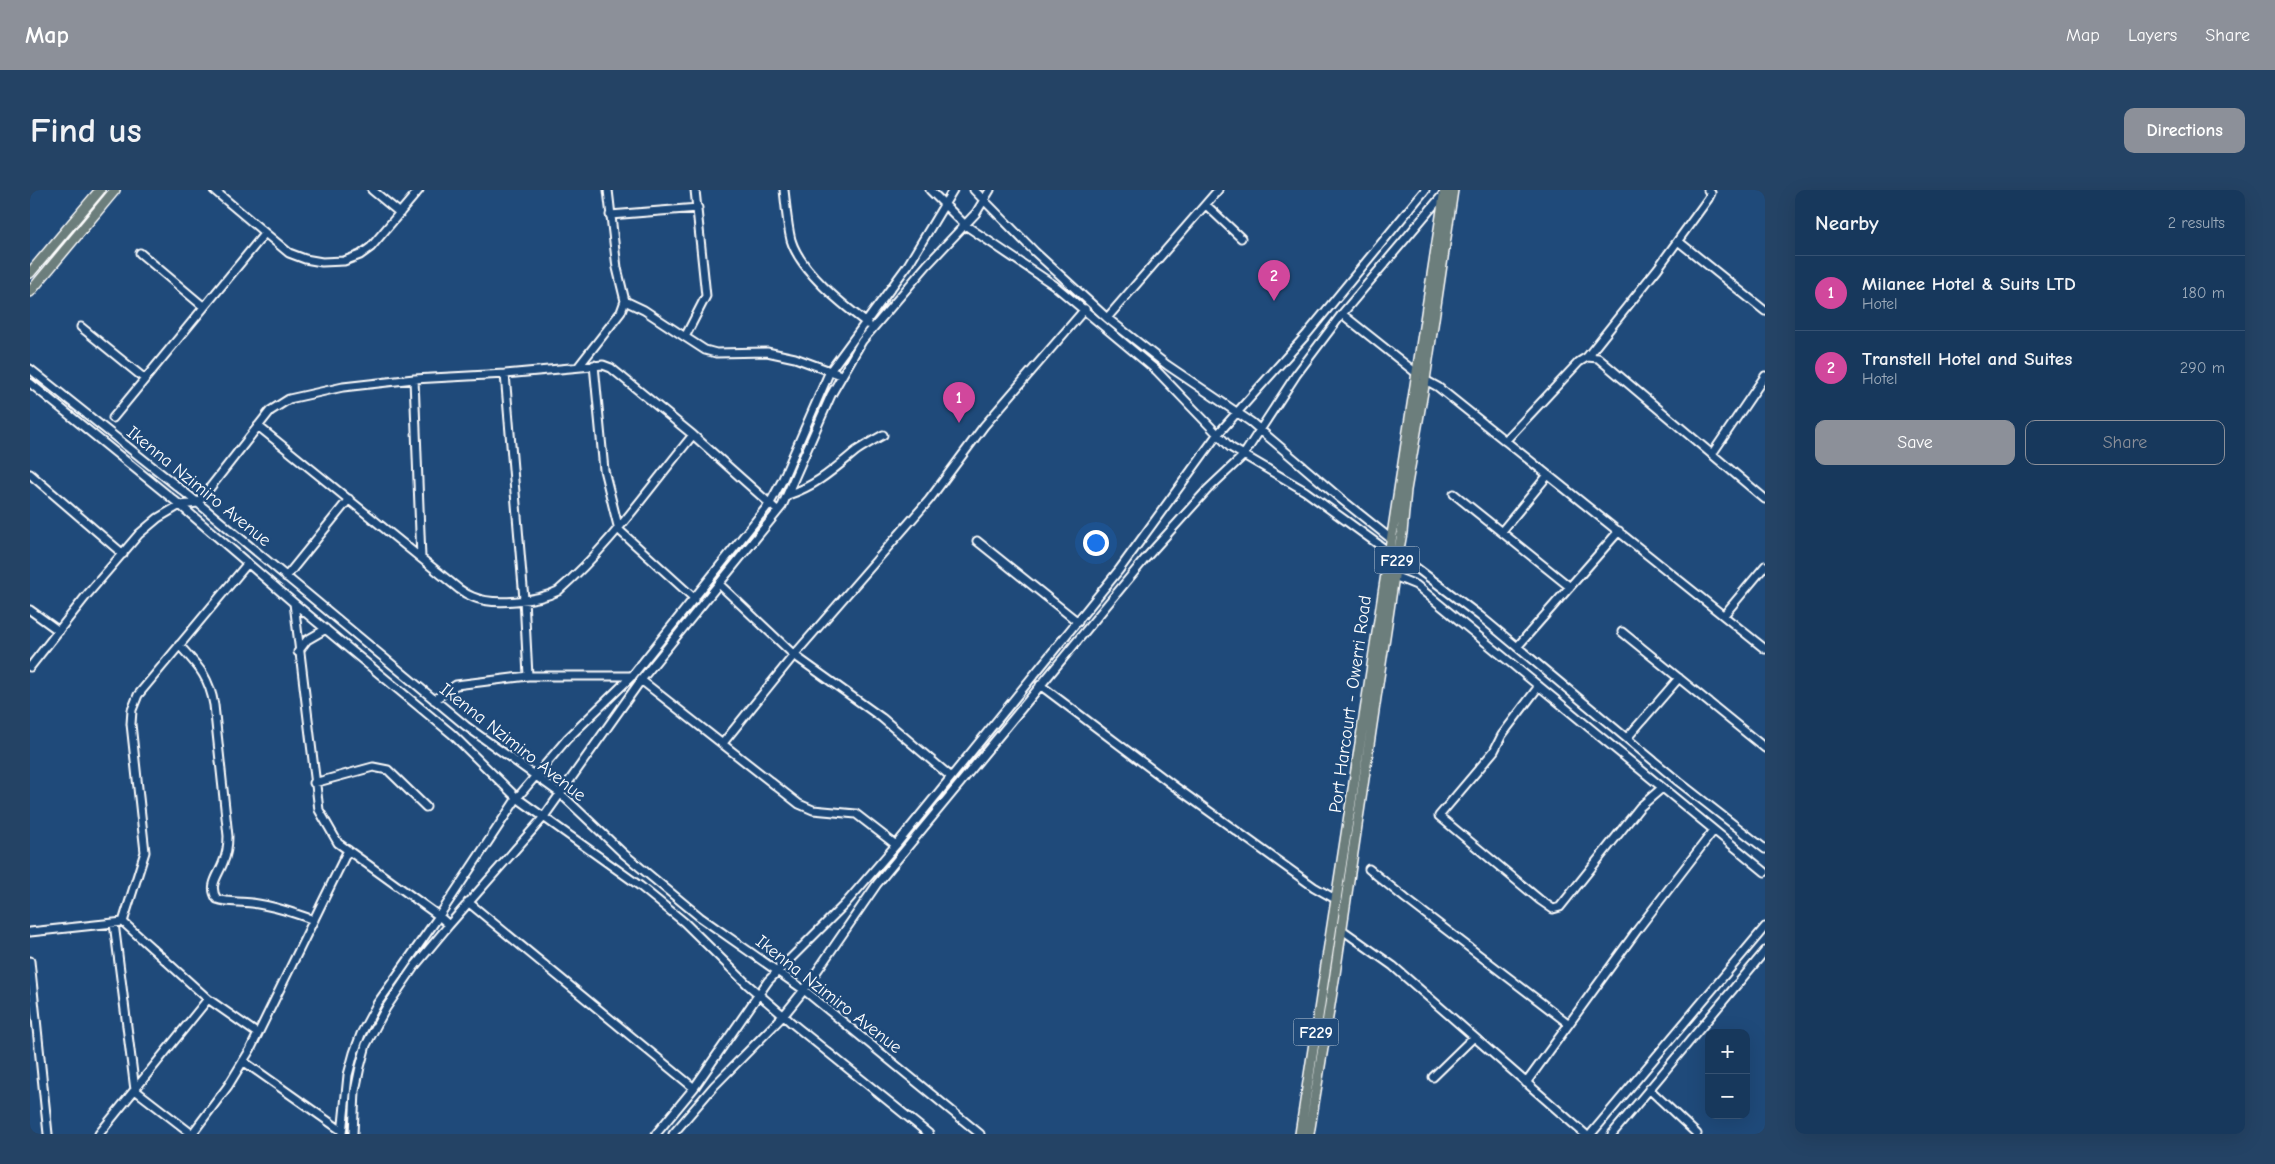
<!DOCTYPE html>
<meta charset="utf-8">
<style>
:root{--surface:#17385c;--page:#244365;--text:#f1f3f6;--muted:#9eacbb;--line:#365272;--accent:#8c9099}
body{margin:0;font-family:"Comic Neue",sans-serif;background:var(--page);color:var(--text)}
.controls{position:absolute;right:15px;bottom:15px;display:grid;overflow:hidden;border-radius:10px;box-shadow:0 5px 20px #0002}
.controls button{width:45px;height:45px;display:grid;place-items:center;padding:0;border:0;border-bottom:1px solid var(--line);background:var(--surface);color:var(--text);font:25px sans-serif}
.you{position:absolute;left:1065px;top:352px;width:18px;height:18px;margin:-12px;border:4px solid #fff;border-radius:50%;background:#1a73e8;box-shadow:0 0 0 8px #1a73e833}
.badge{display:grid;place-items:center;width:32px;height:32px;border-radius:50%;background:var(--accent);color:#fff;font-size:16px;font-weight:700}
.pin{position:absolute;translate:-50% -41px;filter:drop-shadow(0 1px 2px #0008)}
.pin::after{content:'';position:absolute;top:26px;width:18px;height:15px;background:inherit;clip-path:polygon(0 0,100% 0,50% 100%)}
.list{margin:0;padding:0;list-style:none}
h2{display:flex;justify-content:space-between;align-items:center;height:65px;margin:0;padding:0 20px;font-size:21px}
h2 small{font-size:16px;font-weight:400;color:var(--muted)}
.list li{display:grid;grid-template-columns:32px 1fr auto;gap:15px;align-items:center;box-sizing:border-box;height:75px;padding:0 20px;border-top:1px solid var(--line)}
.list b{display:block;font-size:19px;white-space:nowrap}
.list p{margin:0;font-size:16px;white-space:nowrap;color:var(--muted)}
.list em{font-size:16px;font-style:normal;color:var(--muted)}
.actions{display:flex;gap:10px;padding:15px 20px}
.actions a{flex:1;padding:11px 0;border:1px solid var(--accent);border-radius:10px;text-align:center;font-size:18px;color:var(--accent)}
.actions .main{background:var(--accent);color:#fff}
.map{position:relative;flex:none;width:1735px;height:944px;overflow:hidden;border-radius:10px}
header{display:flex;align-items:center;gap:30px;box-sizing:border-box;height:70px;padding:0 25px;background:var(--accent);color:#fff}
header strong{font-size:24px}
nav{display:flex;gap:28px;margin-inline-start:auto;font-size:18px}
.intro{display:flex;align-items:center;justify-content:space-between;box-sizing:border-box;height:120px;padding:0 30px}
h1{margin:0;font-size:35px}
.button{padding:12px 22px;border-radius:10px;background:var(--accent);color:#fff;font-size:18px;font-weight:700}
main{display:flex;gap:30px;padding:0 30px}
aside{flex:1;background:var(--surface);border-radius:10px;box-shadow:0 5px 20px #0002}
.map>svg:first-child{display:block}
.lines{fill:none;stroke-linecap:round;stroke-linejoin:round}
.minor-casing{stroke:#fff;stroke-width:11}
.major-casing{stroke:#fff;stroke-width:12}
.minor{stroke:#1f4a7a;stroke-width:7}
.major{stroke:#6c7e7c;stroke-width:9}
.labels{text-anchor:middle;stroke-width:5;stroke-linejoin:round;paint-order:stroke}
.shield{fill:#1f4a7a;stroke:#bcc9d7;stroke-width:1}
.shield-label{font-size:16px;font-weight:bold;fill:#fff}
.street-label{font-size:18px;fill:#fff;stroke:#1f4a7a}
</style>
<header>
<strong>Map</strong>
<nav><a>Map</a><a>Layers</a><a>Share</a></nav>
</header>
<div class="intro"><h1>Find us</h1><a class="button">Directions</a></div>
<main>
<div class="map">
<svg width="1735" height="944" viewBox="0 0 1735 944">
<rect width="100%" height="100%" fill="#1f4a7a"/>
<filter id="ink" filterUnits="userSpaceOnUse"><feTurbulence type="fractalNoise" baseFrequency=".02" numOctaves="2"/><feDisplacementMap in="SourceGraphic" scale="10" xChannelSelector="R" yChannelSelector="G"/><feConvolveMatrix kernelMatrix="1 2 1 2 8 2 1 2 1" color-interpolation-filters="sRGB"/></filter>
<g filter="url(#ink)">
<g class="lines">
<g class="minor-casing">
<path id="minor" d="M184 0 259 63 275 69 292 72 314 71 330 65 341 57 389 0
M342 0 370 23
M754 0C756 16 757 34 761 50 771 82 812 114 838 134
M900 0 935 35 1024 95 1126 180 1200 257 1275 301 1359 362
M944 0 1005 62 1077 128 1137 175 1221 232 1311 309 1361 349
M1176 15 1211 48
M580 25 668 18
M1648 51 1735 121
M110 63 174 117
M595 111 614 120 655 147 676 106 665 0
M1312 124 1395 190 1408 197 1735 459
M1077 128 1188 0
M51 137 115 189
M655 147 675 160 686 163 737 162 765 168 811 185
M1557 167 1628 78 1678 9 1681 3 1678 0
M564 175 574 280 589 340 665 409
M549 176 591 122 595 111 587 78 578 0
M0 179 168 313 436 536 531 604 594 664 670 727 774 800 950 944
M475 184 494 409 498 486
M384 189 391 368
M0 193 150 315 264 413 422 544 487 608 610 696 654 732 717 794 763 834 899 944
M83 228 235 43
M228 236 429 399C433 402 438 405 443 407 463 416 508 411 528 401 580 356 619 298 663 245
M1475 251 1549 172 1557 167 1568 168 1735 309
M1682 264 1735 186
M0 284 93 364
M1424 304 1540 397
M758 305C786 296 804 279 826 261 835 255 844 250 853 245
M1472 341 1518 285
M947 351 1048 432
M1368 364 1450 426 1649 592 1735 659
M1364 386 1386 395 1735 682
M256 387 319 309
M689 394 764 465 852 528 920 586
M264 413 289 620 308 653 409 726 419 735
M0 420 29 441
M1694 425 1735 376
M1592 442 1735 558
M149 455C168 476 179 486 184 515L198 646C198 655 197 664 193 673 188 686 178 696 187 709 198 713 210 711 222 713 244 716 264 723 284 730
M1487 457 1589 341
M268 462 277 450 296 439
M0 477 56 406 109 344 128 328 150 315 168 313 240 221 259 209 313 197 384 189 475 184 573 175 581 178 663 245 748 321
M611 490 769 614 783 620 826 624 866 655
M1010 495 1144 596 1284 697 1307 710
M1509 496 1472 545 1464 561 1409 626 1510 710 1523 719 1530 717 1610 617 1632 598
M404 510 426 495 498 486H602
M1597 548 1649 488
M693 553 764 465 899 310 954 236 1055 119
M284 593 343 577 358 580 396 617
M1339 679 1376 709 1539 834
M438 712 664 898
M93 732 178 809 228 844
M84 733 105 900 162 944
M1311 739 1363 776 1555 944
M0 742 93 732 115 662 101 534 102 520 108 505 218 373
M0 771 18 944
M213 871 312 941
M1403 887 1444 847
M1496 893 1608 739 1684 640
M1619 899 1667 944
M69 944 178 809
M162 944 198 896 220 860 318 660
M312 944 318 885 324 863 331 844 347 814 409 726 487 608 537 549 602 486 740 313 752 291 800 181 878 75 923 0
M323 944 325 901 330 877 336 855 356 818 384 777 419 735 513 628 611 490 752 316 801 205 832 151 897 75 946 23 960 0
M626 944 664 898 738 791 815 714 866 655 1089 380 1187 245 1277 144 1395 0
M643 944 684 896 754 825 774 800 847 694 1114 370 1177 300 1213 266 1266 185 1312 124 1415 2
M1561 944 1735 737
M1582 944 1735 761"/>
</g>
<g class="major-casing">
<path id="major" d="M0 83 70 0
M0 102 85 0
M1270 944 1415 0
M1279 944 1305 784 1364 386 1372 343 1376 300 1395 190 1423 0"/>
</g>
<use href="#minor" class="minor"/>
<use href="#major" class="major"/>
</g>
</g>
<g class="labels">
<g class="shield">
<rect x="1344.5" y="356.5" width="45" height="27" rx="4"/>
<rect x="1263.5" y="828.5" width="45" height="27" rx="4"/>
</g>
<g class="shield-label">
<text x="1367" y="376">F229</text>
<text x="1286" y="848">F229</text>
</g>
<g class="street-label">
<text transform="translate(169 296) rotate(39)" y="6">Ikenna Nzimiro Avenue</text>
<text transform="translate(1320 514) rotate(-82)" y="6">Port Harcourt - Owerri Road</text>
<text transform="translate(483 552) rotate(38)" y="6">Ikenna Nzimiro Avenue</text>
<text transform="translate(799 804) rotate(38)" y="6">Ikenna Nzimiro Avenue</text>
</g>
</g>
</svg>
<div class="controls">
<button>+</button>
<button>−</button>
</div>
<div class="you"></div>
<div class="pin badge" style="left:929px;top:233px;background:#d1479c">1</div>
<div class="pin badge" style="left:1244px;top:111px;background:#d1479c">2</div>
</div>
<aside>
<h2>Nearby<small>2 results</small></h2>
<ul class="list">
<li><span class="badge" style="background:#d1479c">1</span><div><b>Milanee Hotel &amp; Suits LTD</b><p>Hotel</p></div><em>180 m</em></li>
<li><span class="badge" style="background:#d1479c">2</span><div><b>Transtell Hotel and Suites</b><p>Hotel</p></div><em>290 m</em></li>
</ul>
<div class="actions"><a class="main">Save</a><a>Share</a></div>
</aside>
</main>
